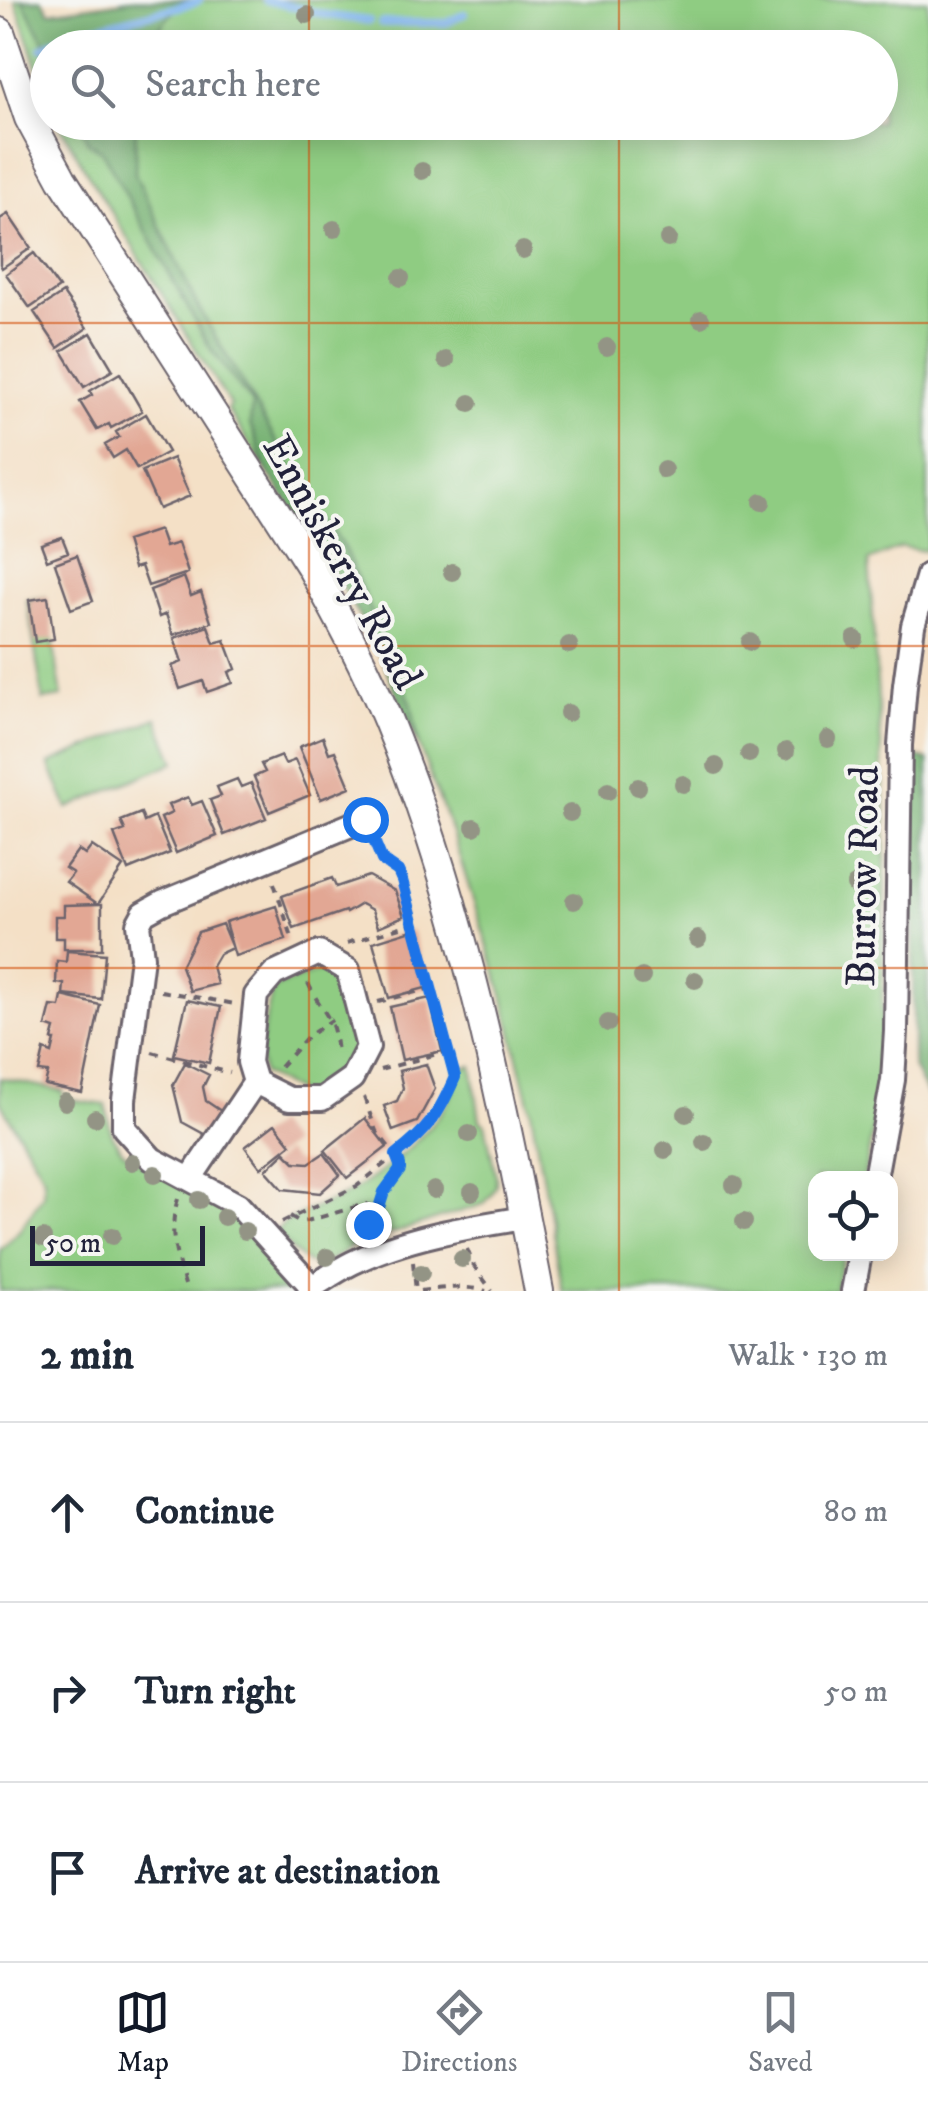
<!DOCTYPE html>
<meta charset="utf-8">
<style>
:root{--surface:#fff;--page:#f2f2f3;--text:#1f2937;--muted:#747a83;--line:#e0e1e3;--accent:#111827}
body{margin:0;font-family:"IM FELL DW Pica",serif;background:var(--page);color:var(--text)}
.controls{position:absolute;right:30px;bottom:30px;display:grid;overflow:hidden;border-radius:20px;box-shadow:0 5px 25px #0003}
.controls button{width:90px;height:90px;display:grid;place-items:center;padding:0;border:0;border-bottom:2px solid var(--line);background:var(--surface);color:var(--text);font:50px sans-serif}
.scale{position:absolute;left:30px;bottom:25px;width:175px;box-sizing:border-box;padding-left:10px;border:5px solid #22223b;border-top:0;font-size:28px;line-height:35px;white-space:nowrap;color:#22223b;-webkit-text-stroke:8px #f6f6f2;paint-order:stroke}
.stop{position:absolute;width:30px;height:30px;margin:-22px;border:8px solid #1a73e8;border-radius:50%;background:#fff}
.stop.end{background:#1a73e8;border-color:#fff;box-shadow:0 2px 10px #0008}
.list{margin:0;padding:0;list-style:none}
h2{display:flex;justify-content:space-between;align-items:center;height:130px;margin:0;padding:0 40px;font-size:42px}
h2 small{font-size:32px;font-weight:400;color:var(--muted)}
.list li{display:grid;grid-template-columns:65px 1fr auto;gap:30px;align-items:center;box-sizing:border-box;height:180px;padding:0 40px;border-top:2px solid var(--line)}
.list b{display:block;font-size:38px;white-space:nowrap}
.list em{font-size:32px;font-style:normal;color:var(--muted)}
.icon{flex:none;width:55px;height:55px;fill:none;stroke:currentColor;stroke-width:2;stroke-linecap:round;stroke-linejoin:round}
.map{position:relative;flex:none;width:928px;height:1291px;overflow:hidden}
.search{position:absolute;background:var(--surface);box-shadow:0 5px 25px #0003;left:30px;right:30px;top:30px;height:110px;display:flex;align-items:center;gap:25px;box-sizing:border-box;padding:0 35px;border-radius:55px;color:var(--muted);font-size:38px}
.sheet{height:670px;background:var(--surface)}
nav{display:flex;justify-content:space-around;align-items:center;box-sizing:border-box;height:140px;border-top:2px solid var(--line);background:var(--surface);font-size:28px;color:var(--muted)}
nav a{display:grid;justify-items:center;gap:5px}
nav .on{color:var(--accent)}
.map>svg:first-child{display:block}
.green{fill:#8fcc82;stroke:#58775e;stroke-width:2.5}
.forest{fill:#73b070;stroke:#4a6956;stroke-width:2.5}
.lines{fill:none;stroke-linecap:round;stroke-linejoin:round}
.stream{stroke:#80b6ef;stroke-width:8}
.building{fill:#e2a794}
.minor-casing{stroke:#6c646c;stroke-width:28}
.major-casing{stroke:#6c646c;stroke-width:32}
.path{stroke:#6c646c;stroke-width:4;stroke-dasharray:8 8;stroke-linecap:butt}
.minor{stroke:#fff;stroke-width:22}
.major{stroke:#fff;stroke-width:28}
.tree{fill:#939485}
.route{stroke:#1a73e8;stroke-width:12}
.grid{fill:none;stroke:#d45411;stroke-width:2.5;stroke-opacity:0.55}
.labels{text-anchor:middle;stroke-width:8;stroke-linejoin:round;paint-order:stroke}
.street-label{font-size:42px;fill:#22223b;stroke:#f6f6f2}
</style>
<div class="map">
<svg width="928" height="1291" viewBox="0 0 928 1291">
<rect width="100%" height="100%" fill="#f6f6f2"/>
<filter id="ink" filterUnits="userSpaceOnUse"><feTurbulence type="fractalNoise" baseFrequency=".01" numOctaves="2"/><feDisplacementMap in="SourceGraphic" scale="20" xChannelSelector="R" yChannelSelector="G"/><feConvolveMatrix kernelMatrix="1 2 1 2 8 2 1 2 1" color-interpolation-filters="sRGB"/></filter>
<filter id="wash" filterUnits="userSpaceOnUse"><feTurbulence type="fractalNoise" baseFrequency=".0048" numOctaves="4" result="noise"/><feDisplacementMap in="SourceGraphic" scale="40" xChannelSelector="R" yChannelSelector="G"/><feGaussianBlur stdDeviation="2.25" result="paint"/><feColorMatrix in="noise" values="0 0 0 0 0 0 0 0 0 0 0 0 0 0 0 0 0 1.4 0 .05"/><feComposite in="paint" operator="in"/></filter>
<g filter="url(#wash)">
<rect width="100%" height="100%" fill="#f4e0c6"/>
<path class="green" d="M15 0H42L50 12 133 0H928V544L925 551 901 547 869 561 886 821 882 1021 876 1112 864 1178H816V1254H844L835 1291H562L531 1111 503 995 451 830 419 746 411 703 274 438 253 402 250 424 268 473 227 409 230 405 85 169 59 123 880 122V48H48L47 96Z
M46 597 62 697 43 700 27 600Z
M157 718 175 762 68 808 49 764Z
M319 971H332L339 979 357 1056 308 1093H300L263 1074C255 1049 267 1017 272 992L277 986Z
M472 1066 480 1120 485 1124 496 1176V1186L491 1195 484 1204 394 1233C380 1234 368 1239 355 1244 343 1250 327 1268 312 1264 298 1260 286 1242 276 1232L284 1223C306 1209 332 1203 354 1190 386 1171 461 1111 456 1070Z
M0 1078 63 1091V1099L106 1105C108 1121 110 1136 121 1149 130 1161 154 1169 168 1176 213 1200 278 1239 292 1291H0V1250L20 1230 43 1195 44 1177 0 1102Z"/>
<path class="forest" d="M22 0H42L50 12 133 0H187C169 13 159 27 150 47L48 48 47 56 44 41Z
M80 123H136L135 174 197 305 274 438 345 550 411 703 419 746 377 648 320 549 268 473 250 424 252 404 210 348 102 151 88 142Z
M907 754 928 760V1097L913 1067V852Z"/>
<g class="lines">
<path class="stream" d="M266 0 326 15 369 21
M381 23H447L464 14
M42 48 66 35 194 3 199 0"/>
</g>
<g id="blocks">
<path class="building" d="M8 214 31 248 2 268 0 264V219Z
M34 253 59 288 30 308 6 274Z
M63 293 87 328 58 348 34 312Z
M91 333 113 370 84 387 62 351Z
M120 373 142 411 111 428 109 424 97 430 80 402 92 395 90 391Z
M146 414 168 452 137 469 126 450 113 458 105 445 119 437 116 432Z
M173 458 190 496 159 509 142 471Z
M159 530 165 547 178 543 188 573 148 586 141 566 134 568 126 541Z
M62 537 68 552 47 560 41 544Z
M77 555 93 601 71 609 55 563Z
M184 577 191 596 201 592 211 622 173 635 166 614 159 617 150 590Z
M48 597 54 639 35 642 29 600Z
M208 626 214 643 225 640 236 669 229 672 233 683 207 692 203 681 180 689 172 666 182 662 174 638Z
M323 737 329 753 335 751 350 787 321 799 299 747Z
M281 756 285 764 295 760 310 795 269 812 254 777 265 772 261 764Z
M237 779 241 787 251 783 266 818 224 835 210 800 221 796 217 787Z
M188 797 192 805 202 801 217 836 176 853 161 818 172 813 168 805Z
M141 813 144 822 155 817 170 853 128 870 114 834 125 830 121 821Z
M92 846 123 867 98 904 66 882 73 873 65 868 78 850 85 855Z
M368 876 395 891 404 916 378 927 372 910 361 904 346 913 345 911 294 929 282 896 332 878 336 887Z
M100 904H102V949H64V938H55V916H64V905Z
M276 906 286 940 235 956 225 922Z
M222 924 232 948 219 954 212 966 217 984 190 991 181 966 198 932Z
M412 930 429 987 389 998 373 942Z
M67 951 105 954 101 999 63 995 64 984 56 983 57 961 66 962Z
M62 996 100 1005 82 1093 45 1085 48 1073 39 1072 44 1050 52 1053 55 1040H52L55 1029 46 1026 51 1006 60 1007Z
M430 998 442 1051 402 1060 390 1007Z
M187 1000 221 1007 209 1063 174 1055Z
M185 1063 209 1075 203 1087 206 1101 221 1111 206 1135 182 1122 173 1085Z
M426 1064 435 1089 417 1122 393 1131 384 1106 397 1101 403 1088 399 1071Z
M365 1118 387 1147 347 1178 325 1150Z
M275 1124 291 1144 261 1168 245 1147Z
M285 1152 295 1162 309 1163 324 1153 340 1175 320 1193 283 1189 266 1170Z"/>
</g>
</g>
<g filter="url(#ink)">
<use href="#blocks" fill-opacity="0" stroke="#6c646c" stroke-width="2.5"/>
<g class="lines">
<g class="minor-casing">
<path id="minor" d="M319 953 348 970 368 1047 352 1078 322 1099H289L255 1082 249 1062 256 995 274 974Z
M875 1178 893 1080 896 1031 900 745 905 685 913 626 928 575
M190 1179 255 1082
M312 1287C325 1279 338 1270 352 1263 405 1237 468 1227 525 1218
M309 1291 312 1287 238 1205 152 1159 124 1128V1100L142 957 138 924 144 913 162 903 365 819
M853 1291 860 1254"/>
</g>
<g class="major-casing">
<path id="major" d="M0 32 29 118 62 179 310 565C338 616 366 667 388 721 463 904 502 1097 539 1291"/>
</g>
<path class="path" d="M274 883 293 941
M347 943 414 923
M308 983C315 998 322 1007 330 1021 336 1032 335 1044 338 1056
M161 991 235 1004
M378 1002 431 988
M152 1052 230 1073
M280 1067 307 1037 332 1020
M380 1070 448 1051
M364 1097 376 1131 397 1157 401 1165 400 1170 385 1192 377 1214 368 1224 369 1227 374 1229
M178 1199C167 1233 177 1258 187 1291
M290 1216 300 1222 307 1221 366 1204 378 1210
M282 1222 357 1186 422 1134 433 1121 455 1077 402 880 398 871 382 860 374 842
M467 1249 474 1266 492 1291
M413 1262 416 1291
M420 1291C442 1288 465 1285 486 1291"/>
<use href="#minor" class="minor"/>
<use href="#major" class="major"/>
</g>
<g class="tree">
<circle cx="307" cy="15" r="9"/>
<circle cx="422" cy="171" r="9"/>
<circle cx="334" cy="229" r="9"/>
<circle cx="668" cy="239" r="9"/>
<circle cx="523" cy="250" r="9"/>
<circle cx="401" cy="278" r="9"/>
<circle cx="701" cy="319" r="9"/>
<circle cx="607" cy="347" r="9"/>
<circle cx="446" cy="360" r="9"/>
<circle cx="470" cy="403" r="9"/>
<circle cx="664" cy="470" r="9"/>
<circle cx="762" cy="502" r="9"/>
<circle cx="452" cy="572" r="9"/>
<circle cx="855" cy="639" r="9"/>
<circle cx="750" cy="642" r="9"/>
<circle cx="569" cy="645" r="9"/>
<circle cx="568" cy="713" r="9"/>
<circle cx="828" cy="739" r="9"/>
<circle cx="786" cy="751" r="9"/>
<circle cx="749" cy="754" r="9"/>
<circle cx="716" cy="766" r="9"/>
<circle cx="683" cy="784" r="9"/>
<circle cx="638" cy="787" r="9"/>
<circle cx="608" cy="791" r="9"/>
<circle cx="570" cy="813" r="9"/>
<circle cx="474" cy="827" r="9"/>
<circle cx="855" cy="885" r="9"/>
<circle cx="574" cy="901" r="9"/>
<circle cx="698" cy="939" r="9"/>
<circle cx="642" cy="977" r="9"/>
<circle cx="695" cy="980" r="9"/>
<circle cx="608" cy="1023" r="9"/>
<circle cx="65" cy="1102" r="9"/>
<circle cx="686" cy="1114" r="9"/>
<circle cx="95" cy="1118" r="9"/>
<circle cx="469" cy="1134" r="9"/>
<circle cx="704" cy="1142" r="9"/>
<circle cx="665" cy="1150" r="9"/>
<circle cx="132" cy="1162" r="9"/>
<circle cx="155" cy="1174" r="9"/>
<circle cx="734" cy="1185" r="9"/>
<circle cx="434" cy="1190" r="9"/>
<circle cx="472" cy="1192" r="9"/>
<circle cx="199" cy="1200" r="9"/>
<circle cx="224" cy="1217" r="9"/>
<circle cx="744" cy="1222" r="9"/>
<circle cx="245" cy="1231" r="9"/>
<circle cx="112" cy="1236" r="9"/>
<circle cx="43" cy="1238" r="9"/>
<circle cx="327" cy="1257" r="9"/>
<circle cx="462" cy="1259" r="9"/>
<circle cx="421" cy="1273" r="9"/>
</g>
</g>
<g class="lines" filter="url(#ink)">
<path class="route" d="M365 819 382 860 398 871 402 880 455 1077C438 1116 429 1129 396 1155L400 1165V1170L384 1192 377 1214 368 1224"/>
</g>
<path class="grid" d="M309 0V48M619 0V48M309 122V1291M619 122V1291M0 323H928M0 646H928M0 968H928"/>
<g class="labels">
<g class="street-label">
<text transform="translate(344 561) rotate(61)" y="15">Enniskerry Road</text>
<text transform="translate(861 876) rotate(-89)" y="15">Burrow Road</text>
</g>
</g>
</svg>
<div class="controls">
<button><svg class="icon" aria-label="locate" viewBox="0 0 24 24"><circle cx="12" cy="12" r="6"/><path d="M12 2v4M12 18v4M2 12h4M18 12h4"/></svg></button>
</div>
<div class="scale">50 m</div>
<div class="stop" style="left:365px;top:819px"></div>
<div class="stop end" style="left:368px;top:1224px"></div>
<div class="search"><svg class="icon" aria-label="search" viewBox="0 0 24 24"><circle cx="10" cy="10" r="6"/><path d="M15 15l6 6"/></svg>Search here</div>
</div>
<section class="sheet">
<h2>2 min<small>Walk · 130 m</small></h2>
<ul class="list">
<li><svg class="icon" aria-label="ahead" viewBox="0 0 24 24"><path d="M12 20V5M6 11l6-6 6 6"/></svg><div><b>Continue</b></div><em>80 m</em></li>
<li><svg class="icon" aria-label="right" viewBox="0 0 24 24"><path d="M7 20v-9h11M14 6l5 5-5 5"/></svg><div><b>Turn right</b></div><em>50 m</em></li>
<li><svg class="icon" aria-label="arrive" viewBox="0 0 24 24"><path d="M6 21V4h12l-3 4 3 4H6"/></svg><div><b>Arrive at destination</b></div></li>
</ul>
</section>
<nav>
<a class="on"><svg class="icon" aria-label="map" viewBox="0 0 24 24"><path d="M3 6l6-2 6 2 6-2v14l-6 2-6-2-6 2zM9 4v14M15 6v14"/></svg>Map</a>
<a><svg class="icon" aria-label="directions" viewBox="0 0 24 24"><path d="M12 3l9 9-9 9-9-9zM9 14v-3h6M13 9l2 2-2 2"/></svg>Directions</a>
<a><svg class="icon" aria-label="saved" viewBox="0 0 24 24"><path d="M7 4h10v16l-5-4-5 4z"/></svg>Saved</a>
</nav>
